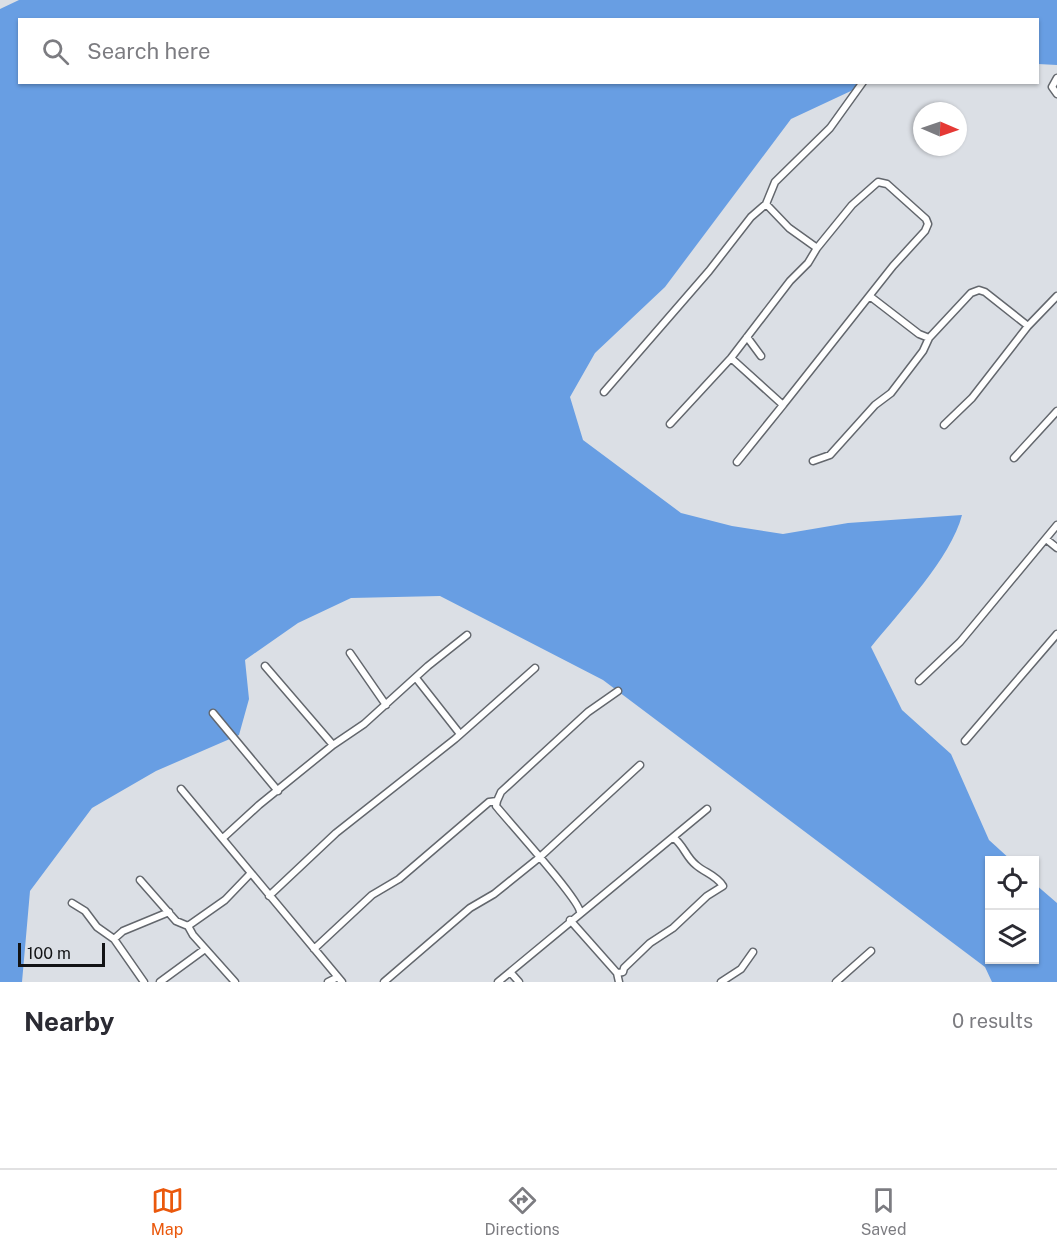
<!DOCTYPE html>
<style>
:root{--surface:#fff;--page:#f7f7f7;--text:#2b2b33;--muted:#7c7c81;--line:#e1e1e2;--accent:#ea580c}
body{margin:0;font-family:"Public Sans",sans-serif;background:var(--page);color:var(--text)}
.controls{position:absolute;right:18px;bottom:18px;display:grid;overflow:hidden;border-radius:0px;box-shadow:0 2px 4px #0004}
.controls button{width:54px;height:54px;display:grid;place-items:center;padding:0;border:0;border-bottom:2px solid var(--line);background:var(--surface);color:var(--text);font:30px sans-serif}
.compass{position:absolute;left:913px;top:102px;width:54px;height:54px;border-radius:50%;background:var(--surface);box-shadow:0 2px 4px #0004;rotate:92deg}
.scale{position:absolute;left:18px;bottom:15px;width:87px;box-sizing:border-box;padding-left:6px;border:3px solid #121315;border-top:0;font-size:16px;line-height:21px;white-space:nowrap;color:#121315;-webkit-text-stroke:4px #dbdfe5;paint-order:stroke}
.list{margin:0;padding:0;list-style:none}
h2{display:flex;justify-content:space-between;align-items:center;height:78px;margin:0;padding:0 24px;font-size:26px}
h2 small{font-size:20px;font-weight:400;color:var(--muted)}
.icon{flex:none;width:33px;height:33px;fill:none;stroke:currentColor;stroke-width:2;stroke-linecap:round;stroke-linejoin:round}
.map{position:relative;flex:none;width:1057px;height:982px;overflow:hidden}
.search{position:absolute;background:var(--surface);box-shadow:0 2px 4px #0004;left:18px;right:18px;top:18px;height:66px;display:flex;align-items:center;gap:15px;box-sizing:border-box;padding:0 21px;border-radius:0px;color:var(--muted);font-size:22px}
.sheet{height:186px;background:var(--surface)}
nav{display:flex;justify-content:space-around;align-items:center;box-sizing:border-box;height:84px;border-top:2px solid var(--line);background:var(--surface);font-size:16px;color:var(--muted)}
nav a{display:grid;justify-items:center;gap:3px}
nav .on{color:var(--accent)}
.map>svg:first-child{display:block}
.forest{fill:#689ee3}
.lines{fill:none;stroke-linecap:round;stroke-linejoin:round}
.street-casing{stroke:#63676d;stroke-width:9}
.street{stroke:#fff;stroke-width:6}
</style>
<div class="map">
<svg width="1057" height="982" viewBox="0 0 1057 982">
<rect width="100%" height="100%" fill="#dbdfe5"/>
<path class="forest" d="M19 0H1057V65L1038 64V20H20V82L868 83 791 119 665 287 595 353 570 397 583 440 681 513 732 526 783 534 848 523 962 515C951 558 900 611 871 647L902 710 951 754 989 840 1011 860H990V960H1034L1035 884 1057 903V982H992L985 967 603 680 440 596 351 598 298 623 245 660 249 699 239 735 156 771 92 808 30 891 22 982H0V9Z"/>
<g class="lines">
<g class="street-casing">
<path id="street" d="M1057 78 1052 87 1057 94
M766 204 775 182 830 128 863 82
M871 297 919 334 929 338
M747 337 761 356
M604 392 709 271 751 217 766 204 789 228 817 248 852 205 878 182 887 184 926 219 928 224 925 231 893 266 783 405 731 358
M670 424 731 358 790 281 808 263 817 248
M944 425 972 398 1028 326 1057 296
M1014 458 1057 411
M813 461 830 455 875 405 891 393 923 351 929 338 971 293 979 290 985 292 1028 326
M737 462 783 405
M1046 539 1057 548
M350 653 386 705
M265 666 333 745
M416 678 460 734
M919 681 960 642 1057 525
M213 713 278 791
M965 741 1057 634
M181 789 342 982
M497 801 501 792 588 712 618 691
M223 838 259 805 333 745 364 724 428 666 467 635
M140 880 176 921 188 926 193 935 235 982
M269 896 336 833 455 739 535 668
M72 903 85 911 97 927 114 939 144 982
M570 920 617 973 619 982
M188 926 225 900 250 874
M114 939 123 931 169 912
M314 949 372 895 399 879 489 802 497 801 496 806C509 822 579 899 580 912
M511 973 519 982
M617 973 623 972 624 968 650 943 673 928 707 896 723 886C716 875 705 873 696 865 686 857 684 846 674 838
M160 982 205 949
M328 982 338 977
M384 982 470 908 494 894 540 857 640 765
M498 982 707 809
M721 982 741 969 753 952
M836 982 871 951"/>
</g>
<use href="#street" class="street"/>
</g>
</svg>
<div class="controls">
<button><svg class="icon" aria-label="locate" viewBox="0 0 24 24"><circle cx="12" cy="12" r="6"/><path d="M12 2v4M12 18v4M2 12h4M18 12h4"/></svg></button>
<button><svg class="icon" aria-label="layers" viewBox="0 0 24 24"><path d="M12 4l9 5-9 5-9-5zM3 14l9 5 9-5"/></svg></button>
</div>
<svg class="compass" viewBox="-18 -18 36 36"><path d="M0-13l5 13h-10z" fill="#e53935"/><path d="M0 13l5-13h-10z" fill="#7c7c81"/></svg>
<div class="scale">100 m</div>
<div class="search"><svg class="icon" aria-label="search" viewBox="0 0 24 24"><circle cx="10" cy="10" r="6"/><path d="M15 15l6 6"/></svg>Search here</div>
</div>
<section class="sheet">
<h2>Nearby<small>0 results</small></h2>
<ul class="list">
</ul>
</section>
<nav>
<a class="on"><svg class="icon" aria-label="map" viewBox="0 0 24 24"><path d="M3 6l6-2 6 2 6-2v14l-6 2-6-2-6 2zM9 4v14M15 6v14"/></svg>Map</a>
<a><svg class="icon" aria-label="directions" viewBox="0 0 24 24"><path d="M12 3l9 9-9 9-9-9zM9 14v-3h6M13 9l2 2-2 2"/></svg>Directions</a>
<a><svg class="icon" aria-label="saved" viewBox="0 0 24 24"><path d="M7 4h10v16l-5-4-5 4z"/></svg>Saved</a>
</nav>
